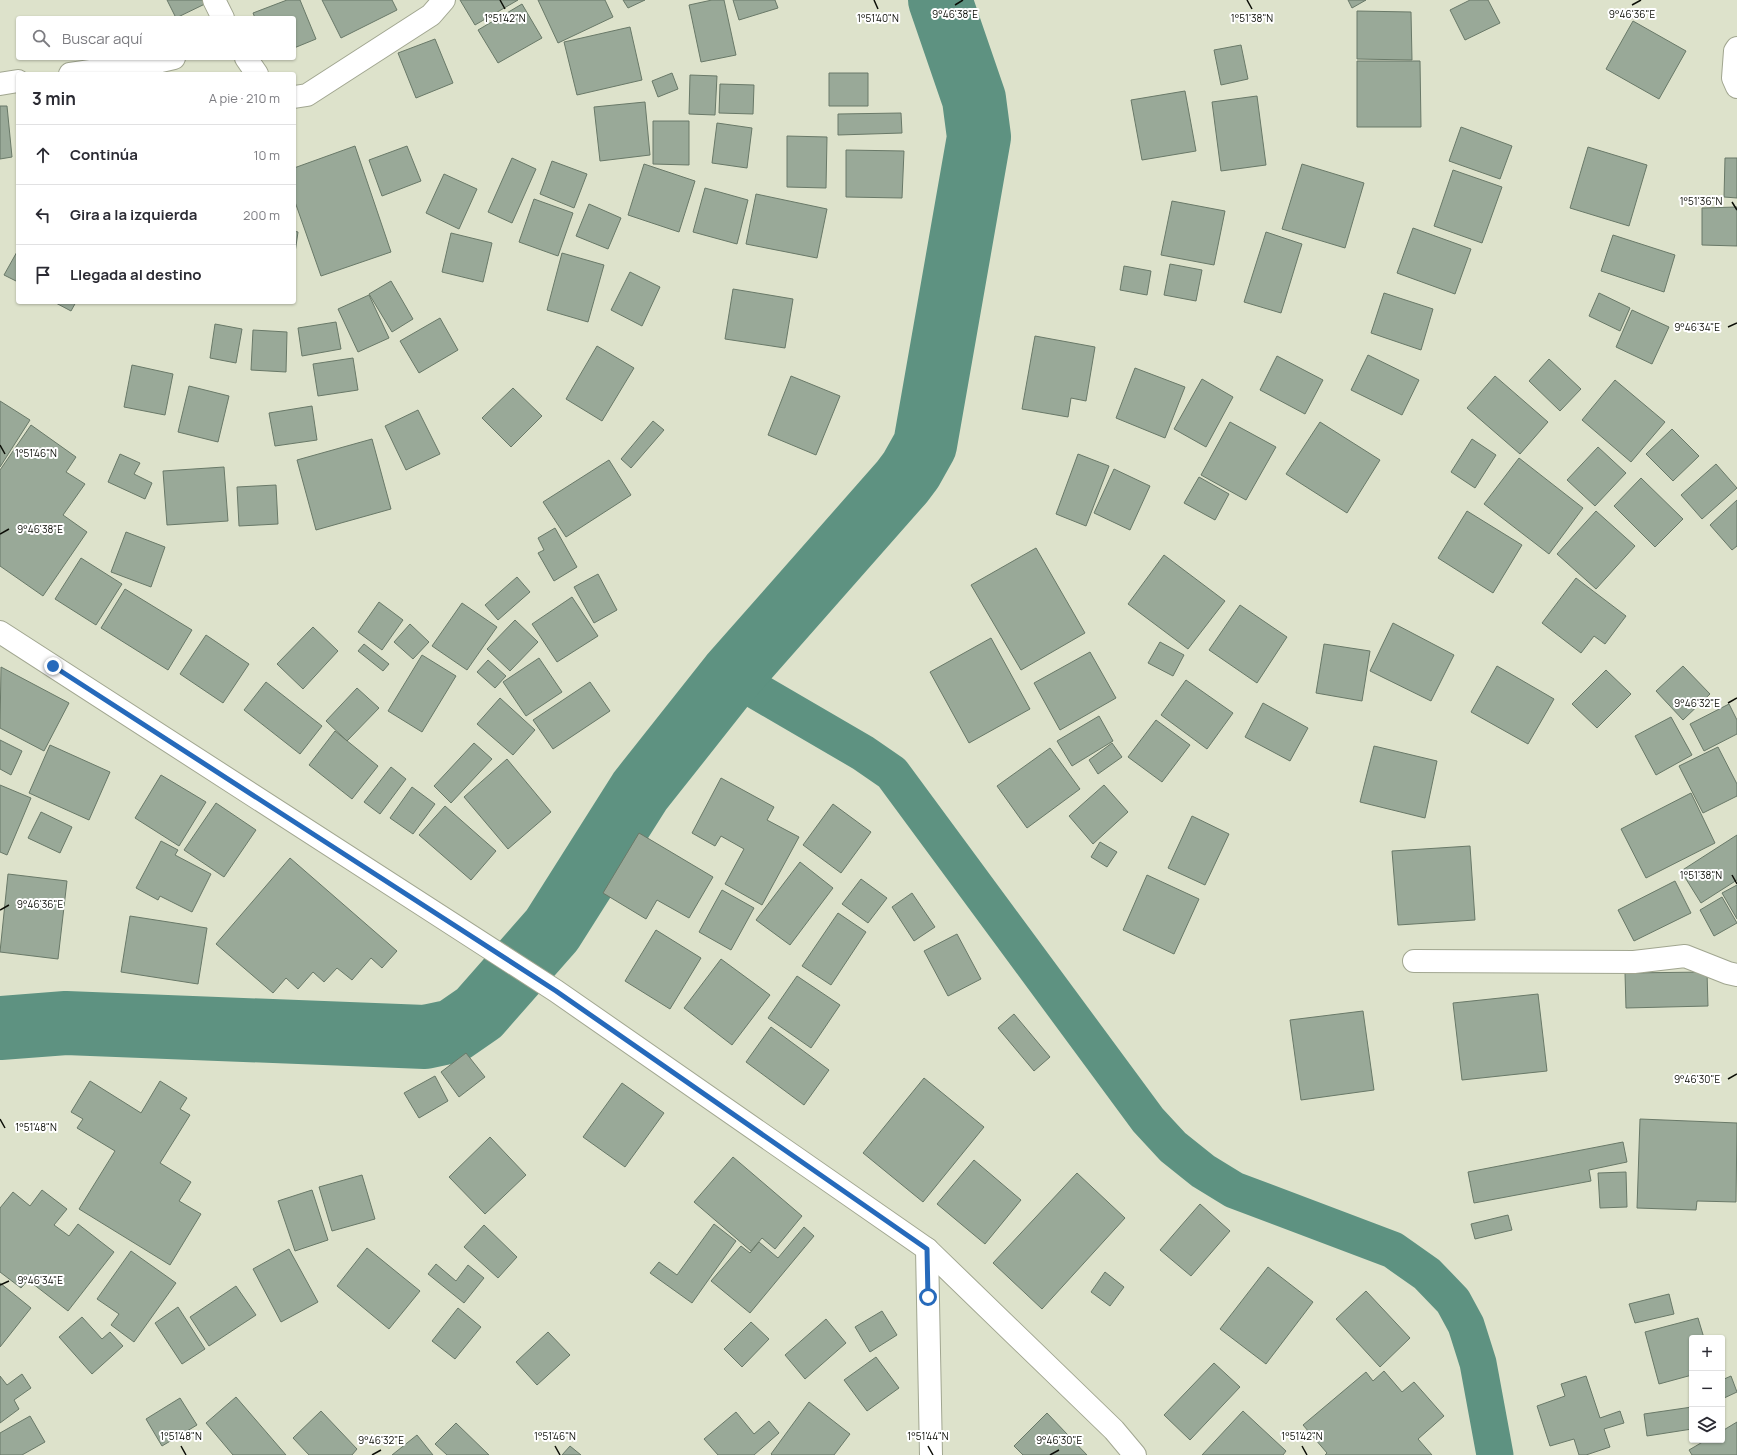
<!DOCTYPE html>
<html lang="es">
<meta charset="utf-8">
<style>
:root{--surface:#fff;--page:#f7f7f7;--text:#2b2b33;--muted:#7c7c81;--line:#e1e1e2}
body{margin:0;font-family:Manrope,sans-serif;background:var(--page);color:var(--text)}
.controls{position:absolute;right:12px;bottom:12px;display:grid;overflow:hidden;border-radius:4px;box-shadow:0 1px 3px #0004}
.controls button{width:36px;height:36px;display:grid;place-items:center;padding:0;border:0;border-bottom:1px solid var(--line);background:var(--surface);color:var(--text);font:20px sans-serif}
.stop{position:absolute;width:12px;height:12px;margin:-9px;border:3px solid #266abb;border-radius:50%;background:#fff}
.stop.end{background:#266abb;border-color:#fff;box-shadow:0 1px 4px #0008}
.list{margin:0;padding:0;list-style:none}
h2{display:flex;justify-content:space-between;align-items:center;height:52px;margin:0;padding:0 16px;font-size:17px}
h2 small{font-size:13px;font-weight:400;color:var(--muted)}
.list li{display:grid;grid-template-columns:26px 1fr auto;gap:12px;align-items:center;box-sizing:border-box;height:60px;padding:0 16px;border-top:1px solid var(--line)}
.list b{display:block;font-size:15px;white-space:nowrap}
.list em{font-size:13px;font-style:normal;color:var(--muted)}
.icon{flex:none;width:22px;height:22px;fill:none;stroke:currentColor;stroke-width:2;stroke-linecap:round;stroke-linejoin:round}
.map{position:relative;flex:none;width:1737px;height:1455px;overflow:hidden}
.search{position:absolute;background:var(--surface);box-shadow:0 1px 3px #0004;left:16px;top:16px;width:280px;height:44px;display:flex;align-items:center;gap:10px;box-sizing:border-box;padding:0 14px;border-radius:4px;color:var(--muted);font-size:15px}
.panel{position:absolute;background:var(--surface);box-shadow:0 1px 3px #0004;left:16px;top:72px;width:280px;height:232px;border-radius:4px}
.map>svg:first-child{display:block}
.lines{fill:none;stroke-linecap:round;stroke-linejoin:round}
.canal{stroke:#5e9281;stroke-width:37}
.river{stroke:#5e9281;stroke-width:64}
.building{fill:#99a998;stroke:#697968}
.street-casing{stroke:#a1a690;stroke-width:24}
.secondary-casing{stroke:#a1a690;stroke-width:24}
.street{stroke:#fff;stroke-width:22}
.secondary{stroke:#fff;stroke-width:22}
.route{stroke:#266abb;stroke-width:5}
.ticks{fill:none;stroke:#0b0d06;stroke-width:1.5}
.ticks-label{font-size:10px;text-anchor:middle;fill:#0b0d06;stroke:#fff;stroke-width:4;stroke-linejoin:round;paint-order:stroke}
</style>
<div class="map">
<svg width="1737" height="1455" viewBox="0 0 1737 1455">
<rect width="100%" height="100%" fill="#dde2cb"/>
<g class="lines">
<path class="canal" d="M731 676 863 753 892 773 1148 1120 1173 1147 1203 1171 1234 1190 1393 1250 1427 1274 1453 1301 1466 1325 1478 1363 1495 1455"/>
<path class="river" d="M0 1028 66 1023 425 1037 453 1031 479 1013 552 930 640 791 731 676 902 482 911 470 925 445 979 137 974 99 940 0"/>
</g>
<path class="building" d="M167 0H208L209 2 176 18Z
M287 0H300L316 39 294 48V18H255L253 13Z
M322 0H392L397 10 341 38Z
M460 0H518L475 25Z
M538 0H605L613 17 558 43Z
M623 0H645L628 8Z
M712 0H724L736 55 701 62 689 5Z
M733 0H775L778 8 739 20Z
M1348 0H1366L1352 8Z
M1470 0H1488L1500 23 1465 40 1450 10Z
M522 4 542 38 498 63 478 30Z
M1357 11 1411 12 1412 60 1357 59Z
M1633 21 1686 51 1659 99 1606 69Z
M630 27 642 80 577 95 564 42Z
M435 39 453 83 416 98 398 53Z
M1241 45 1248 79 1221 85 1214 50Z
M1357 61H1420L1421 127H1357Z
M672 73 678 89 658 97 652 81Z
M829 73H868V106H829Z
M690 75 717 76 715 115 689 114Z
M720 84 754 85 753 114 719 113Z
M1185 91 1196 151 1142 160 1131 100Z
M1257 96 1266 165 1221 171 1212 102Z
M645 102 650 155 600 161 594 107Z
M0 106H7L12 157 0 159Z
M901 113 902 133 838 135V114Z
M653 121H689V165L653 164Z
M717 123 752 128 747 168 712 163Z
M1461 127 1512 146 1500 179 1449 161Z
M787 136 827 137 826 188 787 187Z
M355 146 391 252 321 276 294 199V168Z
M407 146 421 181 382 196 369 160Z
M1588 147 1647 165 1629 226 1570 208Z
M846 150 904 151 902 198 846 197Z
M512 158 536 169 512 223 488 212Z
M1725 158H1737V198L1724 197Z
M552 161 587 174 574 208 540 194Z
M644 164 695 181 679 232 628 215Z
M1302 164 1364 183 1345 248 1282 229Z
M1453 170 1502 187 1482 243 1434 226Z
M444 174 477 189 459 229 426 213Z
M705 188 748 200 737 244 693 232Z
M756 194 827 209 817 258 746 244Z
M534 199 573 213 558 256 519 242Z
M1172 201 1225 211 1214 265 1161 255Z
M589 204 621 218 608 249 576 236Z
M1737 207V246L1702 245V208Z
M1413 228 1471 249 1455 294 1397 273Z
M294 231 298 232 294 260Z
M1266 232 1302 244 1281 313 1244 302Z
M451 233 492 243 483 282 442 272Z
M1613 235 1675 255 1664 292 1601 271Z
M18 250V282L4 275Z
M562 253 604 265 588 322 547 310Z
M1170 264 1202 270 1196 301 1164 295Z
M1124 266 1151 271 1147 295 1120 290Z
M630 272 660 287 642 326 611 310Z
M391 281 413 319 392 332 369 294Z
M733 289 793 299 785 348 725 339Z
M1384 293 1433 309 1421 350 1371 333Z
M1599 293 1630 308 1620 331 1589 316Z
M369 295 389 338 358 352 338 309Z
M54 302H76L71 311Z
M1632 310 1669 327 1652 364 1616 347Z
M440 318 458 350 419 373 400 341Z
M336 322 341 349 302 356 298 328Z
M215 324 242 329 236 363 210 358Z
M253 330 287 332 286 372 251 370Z
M1035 336 1095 347 1086 401 1071 398 1068 417 1022 409Z
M597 346 634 368 602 421 566 399Z
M1368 355 1419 380 1402 415 1351 390Z
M1277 356 1323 380 1305 414 1260 390Z
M353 358 358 390 318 396 313 364Z
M1549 359 1581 389 1560 411 1529 381Z
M132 365 173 374 165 415 124 407Z
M1135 368 1185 387 1165 438 1116 418Z
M791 376 840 396 816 455 768 435Z
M1495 376 1548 422 1520 454 1467 408Z
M1202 379 1233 397 1206 447 1174 429Z
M1615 380 1665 422 1631 462 1582 420Z
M189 386 229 396 218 442 178 432Z
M513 388 542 416 511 447 482 418Z
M0 401 30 420 0 467Z
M312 406 317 440 275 446 269 413Z
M418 410 440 454 406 470 385 426Z
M653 421 664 430 631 468 621 459Z
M1230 422 1276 447 1246 500 1201 475Z
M1320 422 1380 460 1347 513 1286 474Z
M31 425 76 457 66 472 85 484 63 515 87 532 43 596 0 566V470Z
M1672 429 1699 456 1673 481 1646 454Z
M372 439 391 509 316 530 297 460Z
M1472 439 1496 455 1475 488 1451 472Z
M1598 447 1626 473 1595 506 1567 480Z
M120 454 140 463 134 474 152 483 145 499 108 482Z
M1078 454 1109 466 1086 526 1056 514Z
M1519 458 1583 508 1549 554 1484 504Z
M609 460 631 495 566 537 543 502Z
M1716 464 1737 488 1702 519 1681 495Z
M224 467 228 521 167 525 163 471Z
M1114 469 1150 486 1130 530 1094 513Z
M1199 477 1229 494 1215 520 1184 503Z
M1641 478 1683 519 1655 547 1614 506Z
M276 485 278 524 239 526 237 487Z
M1737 500V546L1732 550 1710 525Z
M1467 511 1522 545 1493 593 1438 558Z
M1596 511 1635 546 1596 589 1557 554Z
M555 528 577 567 554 581 538 553 544 550 538 538Z
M126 532 165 547 151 587 111 572Z
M1036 548 1085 633 1021 670 971 585Z
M1164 555 1225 601 1188 649 1128 604Z
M81 558 122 584 96 625 55 599Z
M598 574 617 610 594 623 574 587Z
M517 577 530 592 498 620 485 605Z
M1576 578 1626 616 1605 644 1594 636 1581 653 1542 623Z
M125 589 192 630 168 670 101 628Z
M572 597 598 636 557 662 532 624Z
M379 602 403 620 382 650 358 632Z
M462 603 497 627 467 670 432 646Z
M1240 605 1287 637 1257 683 1209 650Z
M515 620 538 642 510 671 487 649Z
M1393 623 1454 655 1431 701 1370 671Z
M410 624 429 642 413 659 394 642Z
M313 627 338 651 303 689 277 664Z
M206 635 249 664 223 703 180 674Z
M991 638 1030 709 969 743 930 672Z
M1160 642 1184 655 1173 676 1148 663Z
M364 644 389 664 383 671 358 651Z
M1324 644 1370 651 1362 701 1316 693Z
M1090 652 1116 698 1060 730 1034 683Z
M422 655 456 676 422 732 388 711Z
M539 658 562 692 526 716 503 682Z
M488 660 506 676 495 688 477 672Z
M1497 666 1554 699 1528 744 1471 712Z
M1683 666 1710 694 1683 720 1656 691Z
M1 667 69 703 44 751 0 728Z
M1606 670 1631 694 1597 728 1572 704Z
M1186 680 1233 713 1207 749 1161 715Z
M266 682 322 726 300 754 244 710Z
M590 682 610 711 553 749 533 720Z
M357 688 379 708 347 741 326 721Z
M500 698 535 730 513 755 477 724Z
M1263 703 1308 728 1290 761 1245 737Z
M1729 704 1737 720V734L1704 751 1690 724Z
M1099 716 1113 741 1072 766 1057 741Z
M1671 717 1692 755 1656 775 1635 736Z
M1156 720 1190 745 1162 782 1128 757Z
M335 731 378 766 352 799 309 765Z
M0 740 22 751 11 775 0 769Z
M474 743 492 759 451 803 434 786Z
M1112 743 1122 757 1098 774 1089 760Z
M50 745 110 772 89 820 29 793Z
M1374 746 1437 761 1425 818 1360 802Z
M1718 747 1737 784V796L1703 813 1679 766Z
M1050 748 1080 789 1027 828 997 786Z
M507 759 551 812 508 849 464 797Z
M391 767 406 779 380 814 364 802Z
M161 775 206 802 179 846 135 818Z
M721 778 774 807 767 820 799 837 762 905 725 884 744 849 721 836 715 846 692 833Z
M0 785 31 798 7 855 0 852Z
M1104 785 1128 812 1093 844 1069 816Z
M412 787 435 804 413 834 390 818Z
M1691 793 1715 843 1646 878 1621 829Z
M216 803 256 830 224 877 184 850Z
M833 804 871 832 841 873 803 845Z
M445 806 496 851 471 880 419 835Z
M41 812 72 827 60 853 28 838Z
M1192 816 1229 834 1205 885 1168 868Z
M639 833 713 877 689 918 657 900 646 919 603 893Z
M1737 835V880L1701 903 1681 871Z
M161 841 178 850 175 855 211 874 192 912 160 896 158 900 136 888Z
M1100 842 1117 852 1107 867 1091 857Z
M1470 846 1475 920 1398 925 1392 851Z
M290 858 397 951 382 968 371 958 352 980 337 968 324 982 313 972 298 989 286 978 273 993 216 944Z
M800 862 833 888 790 945 756 920Z
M8 874 67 881 58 959 0 952Z
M1147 875 1199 899 1174 954 1123 930Z
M861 879 887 898 868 923 842 904Z
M1675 881 1691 913 1634 941 1618 910Z
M1737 885V919L1722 893Z
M722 890 754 908 731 950 699 932Z
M912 893 935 927 914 941 892 907Z
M1722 897 1737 923 1714 936 1700 910Z
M838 913 866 932 831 985 802 966Z
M130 916 207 928 198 984 121 972Z
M656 930 701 958 670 1009 625 981Z
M957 934 981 979 948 996 924 951Z
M721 959 770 995 732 1045 684 1008Z
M1707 972 1708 1006 1626 1008 1625 973Z
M797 976 840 1005 811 1048 768 1018Z
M1538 994 1547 1071 1462 1080 1453 1003Z
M1363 1011 1374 1090 1301 1100 1290 1020Z
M1014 1014 1050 1057 1034 1071 998 1028Z
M771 1027 829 1070 804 1105 746 1062Z
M466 1053 485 1077 459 1097 441 1072Z
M435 1076 448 1101 419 1118 404 1093Z
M924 1078 984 1127 923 1202 863 1153Z
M90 1081 141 1113 160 1081 187 1098 180 1109 190 1115 160 1163 191 1182 179 1201 201 1214 170 1265 79 1209 115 1151 77 1128 83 1119 71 1112Z
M622 1083 664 1113 625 1167 583 1137Z
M1640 1119 1737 1123 1736 1202 1697 1201 1696 1210 1637 1208Z
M490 1137 526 1175 485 1214 449 1177Z
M1623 1142 1627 1162 1589 1170 1591 1181 1474 1203 1468 1172Z
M733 1157 802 1216 775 1249 762 1238 751 1251 694 1202Z
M974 1160 1021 1200 985 1244 937 1204Z
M1626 1172 1627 1207 1600 1208 1598 1173Z
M1077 1173 1125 1218 1042 1309 993 1263Z
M362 1175 375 1219 332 1231 319 1187Z
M42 1190 67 1209 54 1225 69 1236 78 1224 114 1252 68 1311 28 1280 21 1288 0 1272V1208L13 1192 30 1206Z
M312 1190 328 1240 295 1251 278 1201Z
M1200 1204 1230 1231 1191 1276 1160 1250Z
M1508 1215 1512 1230 1475 1239 1471 1224Z
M714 1224 736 1241 692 1303 650 1273 659 1262 677 1275Z
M484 1225 517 1257 498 1278 464 1247Z
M804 1227 814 1236 750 1313 711 1281 741 1246 750 1253 759 1242 778 1258Z
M367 1248 420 1291 389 1329 337 1286Z
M289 1249 318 1302 281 1322 253 1269Z
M131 1251 176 1283 134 1342 111 1325 119 1314 97 1299Z
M436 1264 456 1281 468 1265 484 1278 464 1303 428 1274Z
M1268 1267 1313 1302 1266 1364 1220 1329Z
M1105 1272 1124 1287 1110 1306 1091 1292Z
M0 1283 31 1308 0 1347Z
M236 1286 256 1315 209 1346 190 1317Z
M1366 1291 1410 1338 1380 1367 1336 1319Z
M1669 1294 1674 1314 1635 1323 1629 1304Z
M178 1307 205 1349 182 1364 155 1323Z
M458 1308 481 1327 455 1359 432 1341Z
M882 1311 897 1335 870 1352 855 1327Z
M82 1317 102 1339 110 1332 123 1346 92 1374 59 1337Z
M1698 1318 1704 1338H1692V1375L1659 1384 1645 1332Z
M826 1319 846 1343 805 1379 785 1355Z
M751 1322 769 1339 742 1367 724 1349Z
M548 1332 570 1355 537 1385 516 1362Z
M876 1357 899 1388 867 1411 844 1380Z
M1214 1363 1240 1387 1190 1440 1164 1415Z
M1384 1371 1402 1392 1414 1382 1444 1416 1418 1439 1432 1455H1325L1327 1453 1303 1425 1366 1372 1373 1381Z
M22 1374 31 1388 14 1400 19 1409 0 1423V1376L7 1385Z
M1586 1376 1600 1418 1620 1411 1624 1423 1604 1429 1610 1447 1586 1455H1579L1574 1439 1550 1446 1537 1406 1565 1396 1561 1384Z
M1731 1376 1737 1392 1722 1399V1380Z
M236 1397 286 1455H233L206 1423Z
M180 1398 197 1425 162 1446 146 1419Z
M809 1402 850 1434 834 1455H772L771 1454Z
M1692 1407V1429L1647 1436 1644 1414Z
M321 1411 357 1449 352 1455H309L293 1438Z
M1243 1411 1286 1451 1283 1455H1202Z
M736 1412 754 1434 769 1421 779 1433 754 1455H718L704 1439Z
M1047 1413 1087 1455H1023L1014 1446Z
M30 1416 45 1442 22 1455H0V1433Z
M1737 1422V1455H1692L1689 1450 1706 1440H1722V1431Z
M456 1423 489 1455H447L435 1444Z
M417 1435 433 1455H392Z
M570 1446 581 1455H562Z"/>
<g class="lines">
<g class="street-casing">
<path id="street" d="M214 0 223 18
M1737 48 1735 51 1733 78 1737 87
M246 58 257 74
M70 74 161 61 174 58
M0 84 18 81
M294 97 307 95 431 15 444 0
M1414 961 1634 962 1685 956 1728 973 1737 975
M927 1249 931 1455"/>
</g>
<g class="secondary-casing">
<path id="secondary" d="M0 632 556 991 927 1249 1114 1430 1135 1455"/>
</g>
<use href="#street" class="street"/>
<use href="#secondary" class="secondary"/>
</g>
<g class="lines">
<path class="route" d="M53 666 556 991 927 1249 928 1297"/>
</g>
<path class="ticks" d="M500 0 505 9M874 0 878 9M1247 0 1252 9M955 5 963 0M1632 5 1641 0M1732 202 1737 210M1728 327 1737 323M0 445 5 454M0 534 9 529M1728 703 1737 698M1732 875 1737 884M0 910 9 905M1728 1079 1737 1074M0 1119 5 1128M0 1285 9 1281M181 1446 186 1455M555 1446 560 1455M928 1446 933 1455M1302 1446 1307 1455M372 1455 381 1450M1050 1455 1059 1450"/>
<g class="ticks-label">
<text x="1632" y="18">9°46'36"E</text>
<text x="955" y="18">9°46'38"E</text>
<text x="505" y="22">1°51'42"N</text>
<text x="878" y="22">1°51'40"N</text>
<text x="1252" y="22">1°51'38"N</text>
<text x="1701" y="205">1°51'36"N</text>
<text x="1697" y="331">9°46'34"E</text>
<text x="36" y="457">1°51'46"N</text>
<text x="40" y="533">9°46'38"E</text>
<text x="1697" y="707">9°46'32"E</text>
<text x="1701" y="879">1°51'38"N</text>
<text x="40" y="908">9°46'36"E</text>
<text x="1697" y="1083">9°46'30"E</text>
<text x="36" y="1131">1°51'48"N</text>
<text x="40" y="1284">9°46'34"E</text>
<text x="181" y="1440">1°51'48"N</text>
<text x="555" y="1440">1°51'46"N</text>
<text x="928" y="1440">1°51'44"N</text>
<text x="1302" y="1440">1°51'42"N</text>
<text x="381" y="1444">9°46'32"E</text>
<text x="1059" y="1444">9°46'30"E</text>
</g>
</svg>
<div class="controls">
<button>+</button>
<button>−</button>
<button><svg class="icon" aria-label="layers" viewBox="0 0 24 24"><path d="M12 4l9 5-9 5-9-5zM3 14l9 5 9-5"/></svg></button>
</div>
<div class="stop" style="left:928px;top:1297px"></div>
<div class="stop end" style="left:53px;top:666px"></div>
<div class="search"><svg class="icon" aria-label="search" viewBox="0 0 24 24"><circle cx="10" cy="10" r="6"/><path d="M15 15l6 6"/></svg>Buscar aquí</div>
<section class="panel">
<h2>3 min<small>A pie · 210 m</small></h2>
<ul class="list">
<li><svg class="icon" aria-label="ahead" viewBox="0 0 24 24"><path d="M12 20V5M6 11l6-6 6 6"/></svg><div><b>Continúa</b></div><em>10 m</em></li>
<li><svg class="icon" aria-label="left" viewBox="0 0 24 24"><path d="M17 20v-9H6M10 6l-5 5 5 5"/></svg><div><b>Gira a la izquierda</b></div><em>200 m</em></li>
<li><svg class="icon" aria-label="arrive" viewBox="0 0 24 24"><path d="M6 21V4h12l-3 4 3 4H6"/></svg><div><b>Llegada al destino</b></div></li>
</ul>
</section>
</div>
